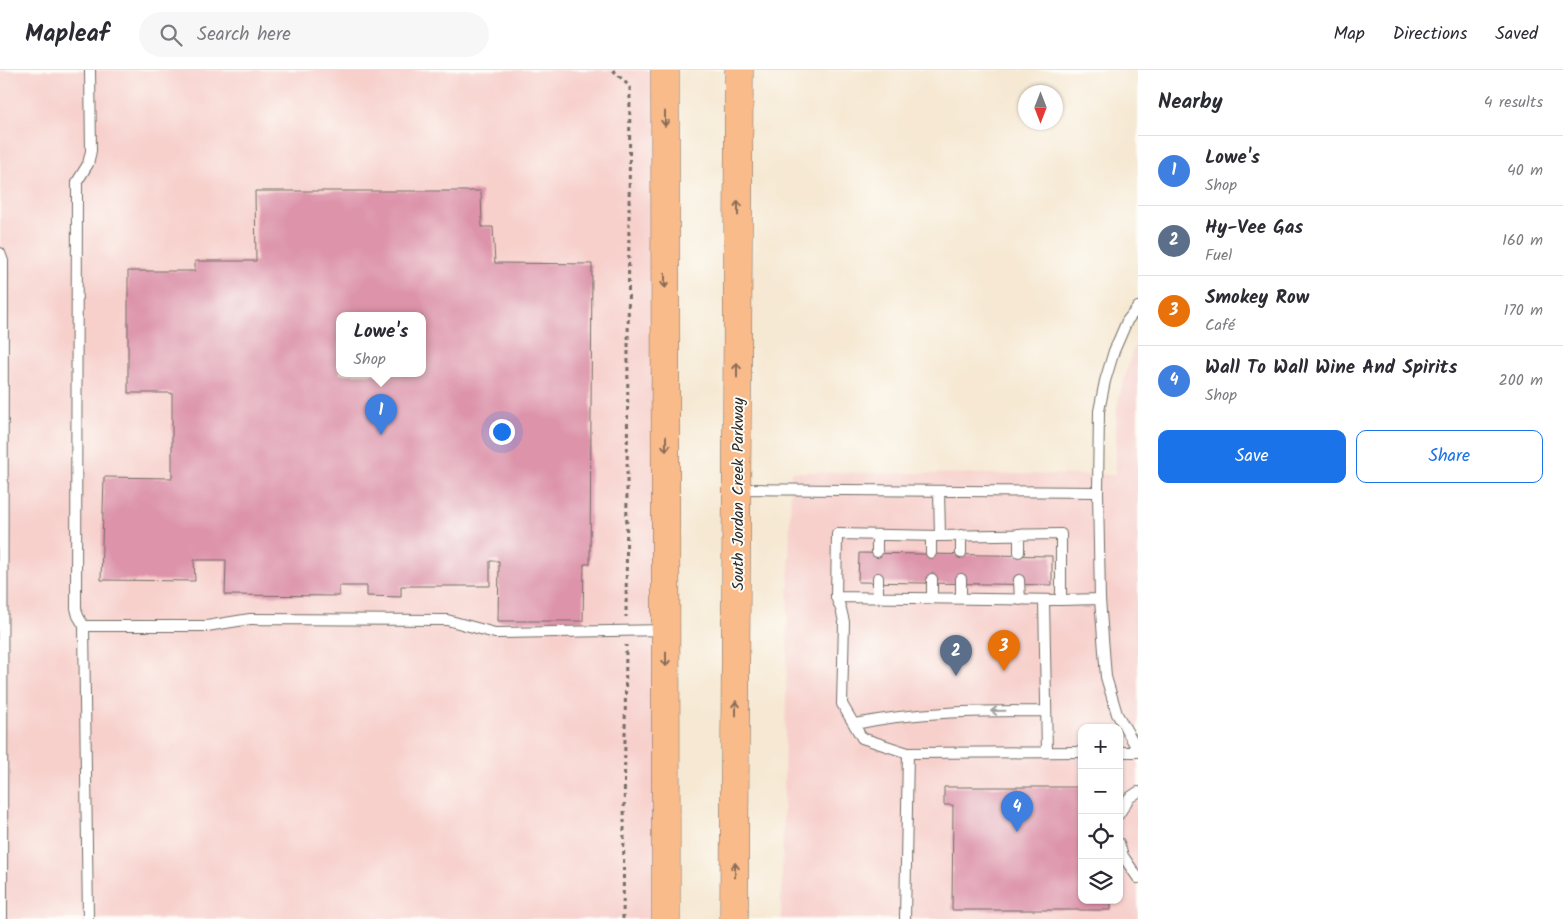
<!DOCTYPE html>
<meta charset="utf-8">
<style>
:root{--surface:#fff;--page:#f7f7f7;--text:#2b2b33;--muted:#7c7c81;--line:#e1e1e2;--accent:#1a73e8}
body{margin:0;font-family:Kalam,sans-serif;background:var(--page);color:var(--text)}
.controls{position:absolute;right:15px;bottom:15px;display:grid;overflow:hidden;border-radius:10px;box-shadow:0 1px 4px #0004}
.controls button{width:45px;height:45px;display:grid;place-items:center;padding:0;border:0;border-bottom:1px solid var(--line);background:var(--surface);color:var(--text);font:25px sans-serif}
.compass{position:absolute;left:1018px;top:15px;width:45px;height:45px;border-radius:50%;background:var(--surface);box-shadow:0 1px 4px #0004;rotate:180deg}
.you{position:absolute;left:501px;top:361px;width:18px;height:18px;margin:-12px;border:4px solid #fff;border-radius:50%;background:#1a73e8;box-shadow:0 0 0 8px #1a73e833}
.badge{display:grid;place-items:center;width:32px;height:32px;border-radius:50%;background:var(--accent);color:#fff;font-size:16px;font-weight:700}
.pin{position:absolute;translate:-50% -41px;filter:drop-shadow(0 1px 2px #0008)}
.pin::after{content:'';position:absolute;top:26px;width:18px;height:15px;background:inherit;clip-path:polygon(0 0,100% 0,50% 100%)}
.popup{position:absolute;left:336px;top:242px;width:90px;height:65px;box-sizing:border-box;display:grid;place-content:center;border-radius:10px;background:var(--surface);filter:drop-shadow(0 1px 4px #0005);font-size:16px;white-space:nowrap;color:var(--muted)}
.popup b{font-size:19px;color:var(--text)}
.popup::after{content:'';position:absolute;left:50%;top:100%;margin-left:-10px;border:10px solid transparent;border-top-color:var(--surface)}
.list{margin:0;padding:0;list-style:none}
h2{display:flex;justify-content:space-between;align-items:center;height:65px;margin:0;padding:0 20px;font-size:21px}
h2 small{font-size:16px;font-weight:400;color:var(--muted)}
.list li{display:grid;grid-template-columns:32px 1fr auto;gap:15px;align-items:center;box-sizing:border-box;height:70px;padding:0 20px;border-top:1px solid var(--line)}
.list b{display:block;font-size:19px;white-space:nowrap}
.list p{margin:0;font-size:16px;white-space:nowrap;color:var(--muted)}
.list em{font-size:16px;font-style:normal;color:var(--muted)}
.actions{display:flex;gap:10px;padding:15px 20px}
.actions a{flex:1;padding:11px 0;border:1px solid var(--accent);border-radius:10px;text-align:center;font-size:18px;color:var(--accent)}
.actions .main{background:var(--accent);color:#fff}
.icon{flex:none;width:28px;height:28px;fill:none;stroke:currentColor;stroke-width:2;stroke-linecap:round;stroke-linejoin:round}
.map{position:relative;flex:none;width:1138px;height:849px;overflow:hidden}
header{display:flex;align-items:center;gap:30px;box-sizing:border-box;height:70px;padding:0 25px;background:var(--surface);border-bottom:1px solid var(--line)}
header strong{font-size:24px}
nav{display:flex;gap:28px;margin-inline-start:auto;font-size:18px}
.search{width:350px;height:45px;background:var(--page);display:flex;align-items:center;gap:12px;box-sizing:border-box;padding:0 18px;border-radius:28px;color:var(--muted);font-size:19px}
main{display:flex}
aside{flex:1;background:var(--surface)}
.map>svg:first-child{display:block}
.built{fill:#f7d0cc;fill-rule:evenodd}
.building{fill:#dd94ab;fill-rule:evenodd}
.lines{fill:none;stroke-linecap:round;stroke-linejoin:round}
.lane-casing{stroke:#726d65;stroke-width:12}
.primary-casing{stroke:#726d65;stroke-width:29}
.path{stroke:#726d65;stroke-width:3;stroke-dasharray:4 4;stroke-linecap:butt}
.lane{stroke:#fff;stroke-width:10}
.primary{stroke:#fabb8b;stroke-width:28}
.oneway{stroke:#886c56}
.oneway2{stroke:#a0a0a0}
.labels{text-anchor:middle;stroke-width:4;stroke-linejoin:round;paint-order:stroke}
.street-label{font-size:16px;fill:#2b2b2b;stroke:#fdfcf7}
</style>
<header>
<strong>Mapleaf</strong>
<div class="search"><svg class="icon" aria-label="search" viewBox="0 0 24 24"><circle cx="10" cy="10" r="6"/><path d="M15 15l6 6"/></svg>Search here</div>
<nav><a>Map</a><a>Directions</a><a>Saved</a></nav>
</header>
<main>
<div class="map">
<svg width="1138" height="849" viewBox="0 0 1138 849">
<rect width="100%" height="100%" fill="#fdfcf7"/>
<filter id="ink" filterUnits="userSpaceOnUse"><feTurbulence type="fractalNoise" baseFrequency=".02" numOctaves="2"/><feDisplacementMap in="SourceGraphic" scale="10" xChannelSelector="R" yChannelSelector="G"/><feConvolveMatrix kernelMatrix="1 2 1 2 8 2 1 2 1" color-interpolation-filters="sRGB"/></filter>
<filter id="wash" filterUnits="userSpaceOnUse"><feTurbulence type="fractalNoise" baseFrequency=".0096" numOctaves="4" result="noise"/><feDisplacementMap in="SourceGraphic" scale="20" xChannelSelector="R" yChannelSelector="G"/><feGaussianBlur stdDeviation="1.12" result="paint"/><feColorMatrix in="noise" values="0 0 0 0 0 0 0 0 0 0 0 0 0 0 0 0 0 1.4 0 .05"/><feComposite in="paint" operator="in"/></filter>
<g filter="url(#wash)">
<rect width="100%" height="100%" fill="#f6e8d2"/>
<path class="built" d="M0 0H665L666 849H0ZM340 246H422V304H340Z
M1138 271V849H781L791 402 1115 405 1117 335 1132 282ZM1082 658H1119V830H1082Z"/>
<g id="blocks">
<path class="building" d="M255 121H481L482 157H493L495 193 592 194 590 494H584L583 551H498L499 491H490V516H401V527L367 526V516H339V526L225 525 226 490H194L195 511 101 510 104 407 172 408V323H128V201H195V191H256ZM340 246H422V304H340Z
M859 483 1052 486V515L858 512Z
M944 717H1082V830H1111V840H952L953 735H944Z"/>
</g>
</g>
<g filter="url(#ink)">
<use href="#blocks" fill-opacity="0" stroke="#726d65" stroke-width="1"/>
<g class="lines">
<g class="lane-casing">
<path id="lane" d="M0 183 3 191 2 849
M1138 237 1127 251 1114 281 1105 311 1099 341 1098 422 1100 529 1106 607 1117 644 1138 680
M738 419 1098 422
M939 421 940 466
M1019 464V482
M877 465V482
M961 465V483
M931 466V483
M878 508V527
M932 509V528
M961 509V528
M1019 510 1020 530
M836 527 1061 530V464L940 466 837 464 836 527 841 539 844 552 842 634 862 668 908 683
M1044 530 1047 682
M1061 530 1100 529
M84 556H207L250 549 447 550 495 563 665 560
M855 654C918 641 982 641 1046 641
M1119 682H1138
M1119 744 1129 728 1138 722
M1119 773 1123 786 1138 808
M88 849 84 556 78 546 76 538 77 112 88 94 91 81 90 0
M905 849 908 683 1082 682"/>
</g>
<g class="primary-casing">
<path id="primary" d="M665 0 666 849
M734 849 739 0"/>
</g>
<path class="path" d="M613 0 630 17 626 547
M623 849 626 575"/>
<use href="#lane" class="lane"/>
<use href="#primary" class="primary"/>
</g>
<defs><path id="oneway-shaft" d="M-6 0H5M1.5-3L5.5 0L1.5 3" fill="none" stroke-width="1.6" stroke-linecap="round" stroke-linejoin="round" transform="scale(1.25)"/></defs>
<g class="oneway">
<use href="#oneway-shaft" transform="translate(665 49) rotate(90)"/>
<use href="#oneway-shaft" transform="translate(738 138) rotate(-90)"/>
<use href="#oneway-shaft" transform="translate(665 211) rotate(90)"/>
<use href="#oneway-shaft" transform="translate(737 300) rotate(-90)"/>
<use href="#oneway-shaft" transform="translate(666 374) rotate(90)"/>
<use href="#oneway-shaft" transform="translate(666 589) rotate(90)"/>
<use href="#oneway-shaft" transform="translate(736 638) rotate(-90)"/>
<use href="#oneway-shaft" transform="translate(735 800) rotate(-90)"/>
</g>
<use class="oneway2" href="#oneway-shaft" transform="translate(998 641) rotate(179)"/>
</g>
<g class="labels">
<g class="street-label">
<text transform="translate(737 424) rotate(-90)" y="6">South Jordan Creek Parkway</text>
</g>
</g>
</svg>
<div class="controls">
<button>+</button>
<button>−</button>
<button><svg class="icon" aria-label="locate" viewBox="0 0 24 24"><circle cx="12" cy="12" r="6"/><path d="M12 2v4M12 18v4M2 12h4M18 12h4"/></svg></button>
<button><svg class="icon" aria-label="layers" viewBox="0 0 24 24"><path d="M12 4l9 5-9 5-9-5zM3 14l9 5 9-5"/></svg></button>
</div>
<svg class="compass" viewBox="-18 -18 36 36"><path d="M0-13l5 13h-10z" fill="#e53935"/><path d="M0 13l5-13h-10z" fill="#7c7c81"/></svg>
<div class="you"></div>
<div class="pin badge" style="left:381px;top:365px;background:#3f7fe0">1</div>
<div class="popup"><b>Lowe's</b>Shop</div>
<div class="pin badge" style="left:956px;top:606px;background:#5c6f8a">2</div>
<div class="pin badge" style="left:1004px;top:601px;background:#e8710a">3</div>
<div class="pin badge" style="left:1017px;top:762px;background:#3f7fe0">4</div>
</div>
<aside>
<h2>Nearby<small>4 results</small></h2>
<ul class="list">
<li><span class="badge" style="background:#3f7fe0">1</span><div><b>Lowe's</b><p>Shop</p></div><em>40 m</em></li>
<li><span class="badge" style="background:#5c6f8a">2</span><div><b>Hy-Vee Gas</b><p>Fuel</p></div><em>160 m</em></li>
<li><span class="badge" style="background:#e8710a">3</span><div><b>Smokey Row</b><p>Café</p></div><em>170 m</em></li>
<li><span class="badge" style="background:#3f7fe0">4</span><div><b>Wall To Wall Wine And Spirits</b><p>Shop</p></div><em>200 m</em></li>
</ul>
<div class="actions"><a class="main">Save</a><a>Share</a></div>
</aside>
</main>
